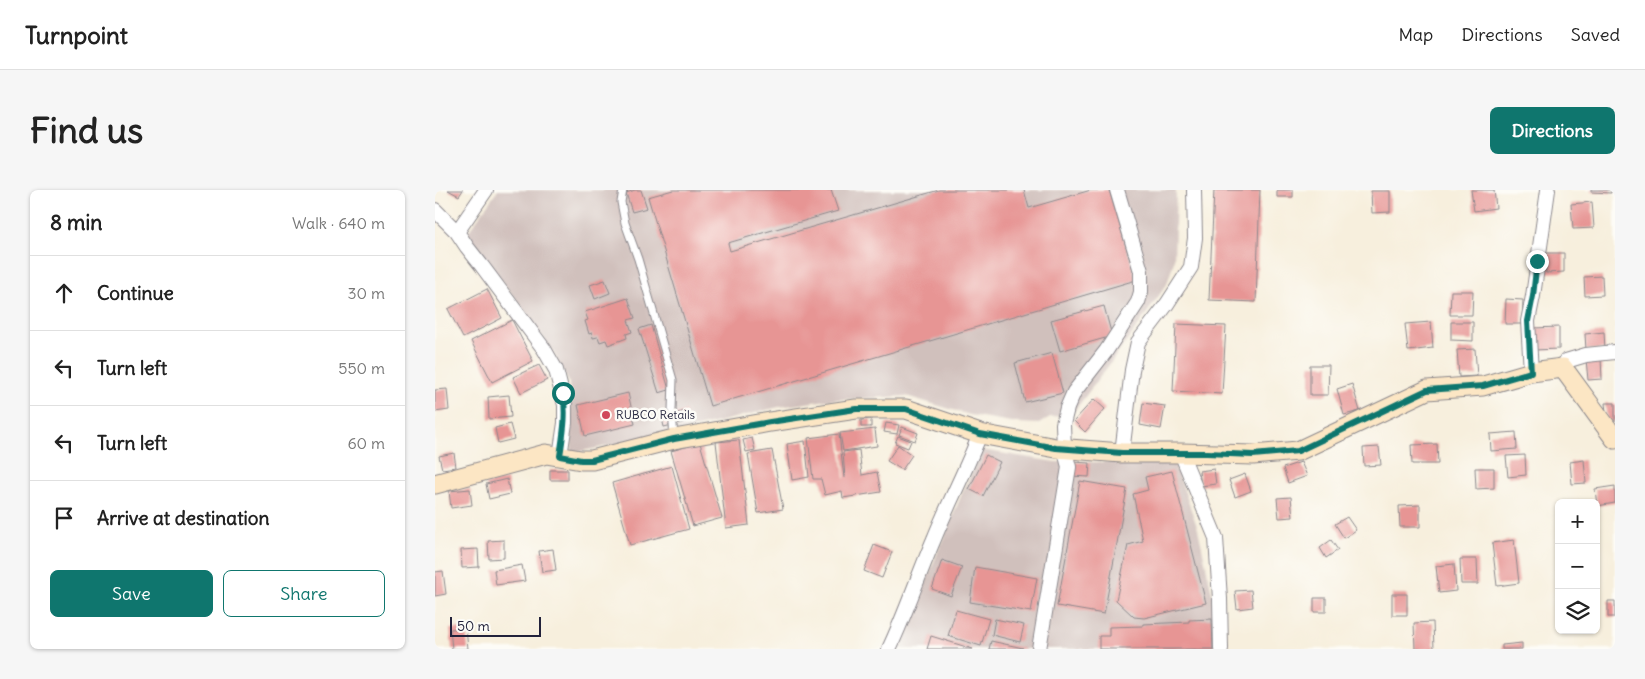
<!DOCTYPE html>
<meta charset="utf-8">
<style>
:root{--surface:#fff;--page:#f6f6f6;--text:#222;--muted:#767676;--line:#e0e0e0;--accent:#0f766e}
body{margin:0;font-family:Delius,sans-serif;background:var(--page);color:var(--text)}
.controls{position:absolute;right:15px;bottom:15px;display:grid;overflow:hidden;border-radius:8px;box-shadow:0 1px 4px #0004}
.controls button{width:45px;height:45px;display:grid;place-items:center;padding:0;border:0;border-bottom:1px solid var(--line);background:var(--surface);color:var(--text);font:25px sans-serif}
.scale{position:absolute;left:15px;bottom:12px;width:91px;box-sizing:border-box;padding-left:5px;border:2px solid #22223b;border-top:0;font-size:14px;line-height:18px;white-space:nowrap;color:#22223b;-webkit-text-stroke:4px #fdfcf7;paint-order:stroke}
.stop{position:absolute;width:15px;height:15px;margin:-11px;border:4px solid #0f766e;border-radius:50%;background:#fff}
.stop.end{background:#0f766e;border-color:#fff;box-shadow:0 1px 5px #0008}
.list{margin:0;padding:0;list-style:none}
h2{display:flex;justify-content:space-between;align-items:center;height:65px;margin:0;padding:0 20px;font-size:21px}
h2 small{font-size:16px;font-weight:400;color:var(--muted)}
.list li{display:grid;grid-template-columns:32px 1fr auto;gap:15px;align-items:center;box-sizing:border-box;height:75px;padding:0 20px;border-top:1px solid var(--line)}
.list b{display:block;font-size:19px;white-space:nowrap}
.list em{font-size:16px;font-style:normal;color:var(--muted)}
.actions{display:flex;gap:10px;padding:15px 20px}
.actions a{flex:1;padding:11px 0;border:1px solid var(--accent);border-radius:8px;text-align:center;font-size:18px;color:var(--accent)}
.actions .main{background:var(--accent);color:#fff}
.icon{flex:none;width:28px;height:28px;fill:none;stroke:currentColor;stroke-width:2;stroke-linecap:round;stroke-linejoin:round}
.map{position:relative;flex:none;width:1180px;height:459px;overflow:hidden;border-radius:8px}
header{display:flex;align-items:center;gap:30px;box-sizing:border-box;height:70px;padding:0 25px;background:var(--surface);border-bottom:1px solid var(--line)}
header strong{font-size:24px}
nav{display:flex;gap:28px;margin-inline-start:auto;font-size:18px}
.intro{display:flex;align-items:center;justify-content:space-between;box-sizing:border-box;height:120px;padding:0 30px}
h1{margin:0;font-size:35px}
.button{padding:12px 22px;border-radius:8px;background:var(--accent);color:#fff;font-size:18px;font-weight:700}
main{display:flex;gap:30px;padding:0 30px}
aside{flex:1;background:var(--surface);border-radius:8px;box-shadow:0 1px 4px #0004}
.map>svg:first-child{display:block}
.industrial{fill:#d0c0bc}
.building{fill:#e79594}
.lines{fill:none;stroke-linecap:round;stroke-linejoin:round}
.lane-casing{stroke:#8c888c;stroke-width:9}
.street-casing{stroke:#8c888c;stroke-width:16}
.secondary-casing{stroke:#8c888c;stroke-width:21}
.lane{stroke:#fff;stroke-width:7}
.street{stroke:#fff;stroke-width:14}
.secondary{stroke:#fce6c4;stroke-width:19}
.route{stroke:#0f766e;stroke-width:6}
.poi-dot{fill:#d1495b;stroke:#fdfcf7;stroke-width:2}
.labels{text-anchor:middle;stroke-width:5;stroke-linejoin:round;paint-order:stroke}
.poi-label{font-size:12px;fill:#22223b;stroke:#fdfcf7;text-anchor:start}
</style>
<header>
<strong>Turnpoint</strong>
<nav><a>Map</a><a>Directions</a><a>Saved</a></nav>
</header>
<div class="intro"><h1>Find us</h1><a class="button">Directions</a></div>
<main>
<aside>
<h2>8 min<small>Walk · 640 m</small></h2>
<ul class="list">
<li><svg class="icon" aria-label="ahead" viewBox="0 0 24 24"><path d="M12 20V5M6 11l6-6 6 6"/></svg><div><b>Continue</b></div><em>30 m</em></li>
<li><svg class="icon" aria-label="left" viewBox="0 0 24 24"><path d="M17 20v-9H6M10 6l-5 5 5 5"/></svg><div><b>Turn left</b></div><em>550 m</em></li>
<li><svg class="icon" aria-label="left" viewBox="0 0 24 24"><path d="M17 20v-9H6M10 6l-5 5 5 5"/></svg><div><b>Turn left</b></div><em>60 m</em></li>
<li><svg class="icon" aria-label="arrive" viewBox="0 0 24 24"><path d="M6 21V4h12l-3 4 3 4H6"/></svg><div><b>Arrive at destination</b></div></li>
</ul>
<div class="actions"><a class="main">Save</a><a>Share</a></div>
</aside>
<div class="map">
<svg width="1180" height="459" viewBox="0 0 1180 459">
<rect width="100%" height="100%" fill="#fdfcf7"/>
<filter id="ink" filterUnits="userSpaceOnUse"><feTurbulence type="fractalNoise" baseFrequency=".02" numOctaves="2"/><feDisplacementMap in="SourceGraphic" scale="10" xChannelSelector="R" yChannelSelector="G"/><feConvolveMatrix kernelMatrix="1 2 1 2 8 2 1 2 1" color-interpolation-filters="sRGB"/></filter>
<filter id="wash" filterUnits="userSpaceOnUse"><feTurbulence type="fractalNoise" baseFrequency=".0096" numOctaves="4" result="noise"/><feDisplacementMap in="SourceGraphic" scale="20" xChannelSelector="R" yChannelSelector="G"/><feGaussianBlur stdDeviation="1.12" result="paint"/><feColorMatrix in="noise" values="0 0 0 0 0 0 0 0 0 0 0 0 0 0 0 0 0 1.4 0 .05"/><feComposite in="paint" operator="in"/></filter>
<g filter="url(#wash)">
<rect width="100%" height="100%" fill="#f7efdd"/>
<path class="industrial" d="M63 0H741L739 71 732 94 698 143 637 224 615 227 604 234 582 233 535 225 471 206 392 210 344 217 230 245 137 263 134 192 118 161 87 117 31 45Z
M547 260 620 272H710L740 275 763 339 778 408 781 459H463L526 306Z"/>
<g id="blocks">
<path class="building" d="M13 0H28L24 6Z
M200 0H206L212 18 197 22 191 3Z
M238 0H396L403 21 293 53 295 61 504 0H589L594 18 656 0H674L701 90 275 216 213 7Z
M779 0H825L821 112 774 110Z
M842 0H858V7H842Z
M1036 0H1059L1061 18 1039 21Z
M1156 0H1176V3L1156 2Z
M936 1H955V22L937 23Z
M1157 12 1159 38 1138 39 1136 14Z
M1111 63H1129V82L1111 83Z
M1167 86 1168 105 1150 106 1149 87Z
M170 90 175 103 160 109 155 95Z
M52 99 67 128 28 148 13 119Z
M1016 101H1038L1037 125H1015Z
M193 108 200 128 193 130 197 142 191 144 192 148 173 155 171 150 165 152 163 147 158 148 157 143 154 144 150 131 153 130 150 122Z
M1071 109 1088 110 1087 134H1070Z
M669 116 677 146 625 161 616 130Z
M77 130 98 171 57 192 36 151Z
M996 132 998 158 973 161 970 134Z
M1016 132H1038V151L1016 150Z
M741 134 791 136 787 204 738 201Z
M216 135 234 200 224 203 204 139Z
M1124 137V159L1099 160 1098 138Z
M1169 142 1170 159 1151 160 1150 144Z
M1040 159 1042 186 1024 187 1022 160Z
M617 163 628 203 590 212 580 173Z
M1166 168 1167 189 1153 190 1151 169Z
M104 175 112 190 86 203 78 187Z
M875 175H894L893 205H875Z
M917 194 925 221 909 225 902 199Z
M12 199 14 220 0 222V200Z
M193 203 200 234 150 246 143 215Z
M74 205 76 227 54 229 53 207Z
M659 209 670 219 650 242 639 231Z
M708 213 730 216 726 239 705 235Z
M1170 213H1180V231L1172 232Z
M250 221 253 231 229 237 227 228Z
M436 229V237H426V230Z
M451 233 464 235 462 244 449 242Z
M75 234 79 249 63 253 60 238Z
M467 237 483 243 480 251 464 245Z
M440 239 442 256 408 261 405 243Z
M1081 242 1082 259 1056 261 1055 244Z
M404 244 409 288H410L408 262 424 260 427 285 442 282 446 302 408 308 407 301 390 305 386 289H378L373 248Z
M463 246 476 251 473 258 460 253Z
M317 248 320 260 311 262 308 250Z
M304 250 314 335 291 338 281 252Z
M370 251 374 287 357 290 352 254Z
M265 253 287 328 258 336 236 261Z
M1002 254 1003 274H977L976 255Z
M463 255 477 265 467 280 452 271Z
M944 257 946 275 929 276 928 258Z
M337 260 348 319 323 323 313 264Z
M19 263 21 277 7 279 4 266Z
M551 265 565 272 548 306 534 299Z
M1090 265 1091 285 1073 287 1071 266Z
M1149 270 1151 293 1137 294 1135 272Z
M637 272 655 273 654 287 636 286Z
M866 272 872 286 853 293 848 278Z
M237 276 254 339 195 355 177 293Z
M1040 278H1059V298L1041 299Z
M779 279 781 294 766 296 764 281Z
M115 280H133V290H115Z
M737 281 771 413 709 428 699 427 681 410 693 355 708 351 698 304 713 300 710 287Z
M810 284 816 301 800 307 794 290Z
M72 289 75 304 54 309 51 294Z
M645 291 692 299 669 424 622 416Z
M1180 296V313L1162 316 1160 299Z
M35 299 37 315 16 318 14 301Z
M856 307 858 327 844 328 842 308Z
M985 315V337H965L964 316Z
M912 327 921 340 909 348 900 334Z
M69 350V368L54 369 53 351Z
M896 350 903 360 891 368 885 358Z
M1079 350 1084 393 1062 396 1057 353Z
M439 355 457 362 447 388 429 381Z
M43 359 44 377 27 378 26 360Z
M118 359 121 380 107 382 104 361Z
M1025 369H1042L1043 394H1026Z
M507 370 527 377 516 406 497 399Z
M1019 374 1021 401 1004 403 1001 376Z
M87 375 90 391 61 395 59 380Z
M540 377 602 388 596 422 535 412Z
M8 381 11 404 0 406V382Z
M816 400 818 417 802 419 800 401Z
M957 404H972V425H957Z
M879 408H891V422H879Z
M1173 411H1180V427H1173Z
M521 420 554 429 546 456 513 446Z
M560 429 589 435 585 452 557 445Z
M777 429 778 459H664V446H674V437L708 436V434L754 432V430Z
M998 432 999 459H980L979 433Z
M31 438 33 459H17L15 439Z
M496 446 538 459H492Z
M556 451 588 458V459H554Z
M1087 453V459H1067V455Z"/>
</g>
</g>
<g filter="url(#ink)">
<use href="#blocks" fill-opacity="0" stroke="#8c888c" stroke-width="1"/>
<g class="lines">
<g class="lane-casing">
<path id="lane" d="M188 0 186 12 190 33 203 69 238 190 237 220 239 249"/>
</g>
<g class="street-casing">
<path id="street" d="M0 20 22 42 32 57 47 76 109 159 121 180 130 215V233L125 266
M22 42 51 0
M1128 178 1131 171 1151 165 1180 162
M1096 182 1093 131 1098 106 1113 0
M687 263 697 180 703 152 732 114 756 77 760 48 759 0
M746 263 781 348 785 409 786 459
M454 459C471 423 483 386 499 349 513 314 531 280 545 244
M604 459 634 277 629 258 628 234 632 218 639 202 671 161 703 112 706 102V81L682 0"/>
</g>
<g class="secondary-casing">
<path id="secondary" d="M0 294 111 264 146 270H157L239 249 335 232 421 219H471L545 244 621 258 687 263H746L818 265 863 261 992 200 1048 196 1096 182 1128 178 1180 249"/>
</g>
<use href="#lane" class="lane"/>
<use href="#street" class="street"/>
<use href="#secondary" class="secondary"/>
</g>
</g>
<g class="lines" filter="url(#ink)">
<path class="route" d="M128 203C132 225 128 245 125 266L146 270H157L239 249 335 232 421 219H471L545 244 621 258 687 263H772L818 265 863 261 992 200 1048 196 1096 182 1093 131 1098 106 1102 71"/>
</g>
<circle class="poi-dot" cx="171" cy="225" r="5"/>
<g class="labels">
<g class="poi-label">
<text x="181" y="229">RUBCO Retails</text>
</g>
</g>
</svg>
<div class="controls">
<button>+</button>
<button>−</button>
<button><svg class="icon" aria-label="layers" viewBox="0 0 24 24"><path d="M12 4l9 5-9 5-9-5zM3 14l9 5 9-5"/></svg></button>
</div>
<div class="scale">50 m</div>
<div class="stop" style="left:128px;top:203px"></div>
<div class="stop end" style="left:1102px;top:71px"></div>
</div>
</main>
